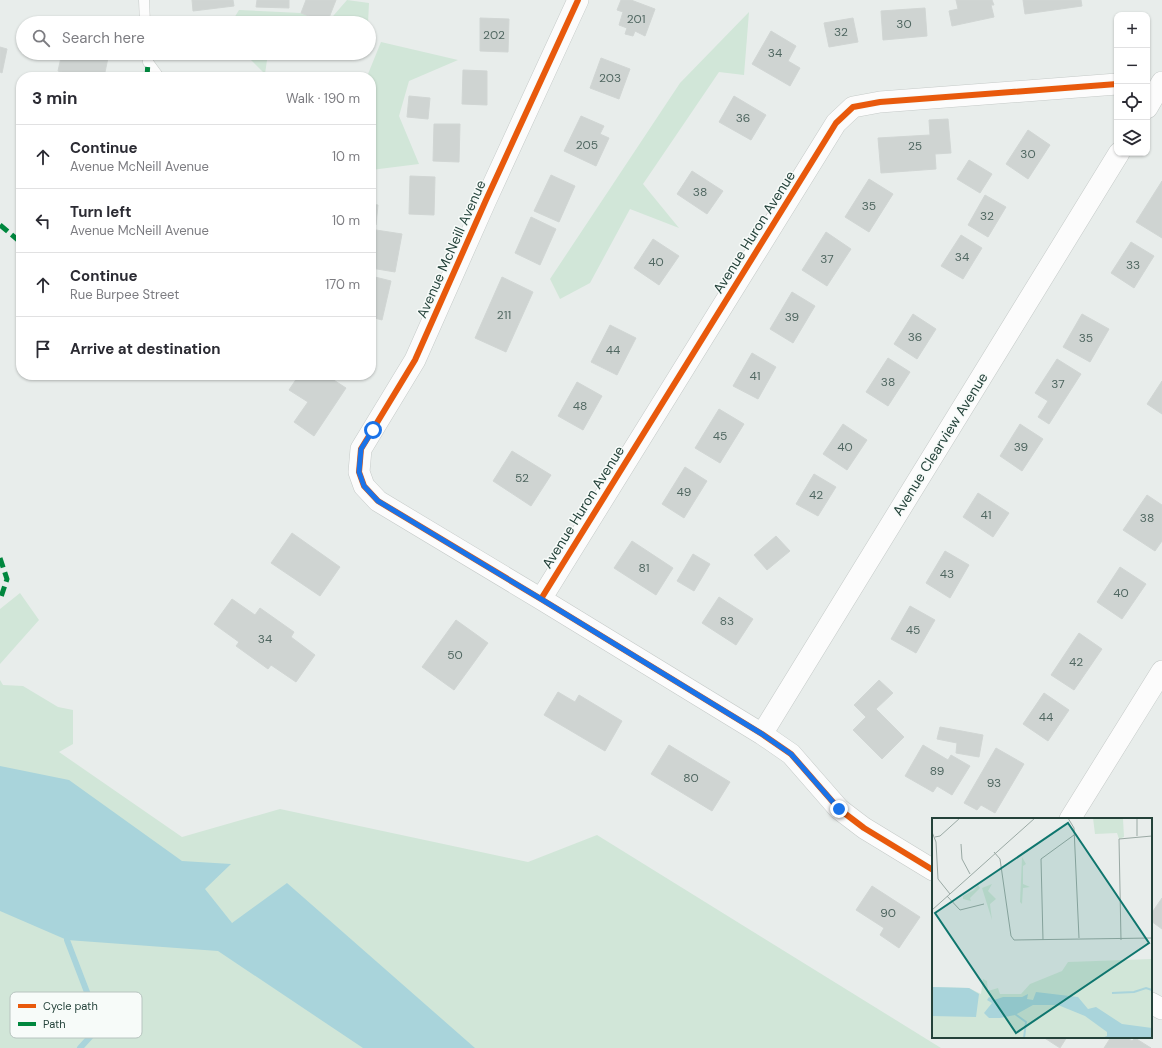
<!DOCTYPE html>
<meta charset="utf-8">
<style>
:root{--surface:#fff;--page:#f7f7f7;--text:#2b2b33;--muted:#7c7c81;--line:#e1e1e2}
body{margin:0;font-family:"DM Sans",sans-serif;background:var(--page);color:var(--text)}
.controls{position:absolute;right:12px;top:12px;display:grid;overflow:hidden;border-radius:8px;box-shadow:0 1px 3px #0004}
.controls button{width:36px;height:36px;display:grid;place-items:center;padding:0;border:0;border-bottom:1px solid var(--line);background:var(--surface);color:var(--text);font:20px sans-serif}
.stop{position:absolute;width:12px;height:12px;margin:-9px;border:3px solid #1a73e8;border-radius:50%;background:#fff}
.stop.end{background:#1a73e8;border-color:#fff;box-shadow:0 1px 4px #0008}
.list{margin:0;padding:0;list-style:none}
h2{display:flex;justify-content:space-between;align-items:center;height:52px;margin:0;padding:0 16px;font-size:17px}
h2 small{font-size:13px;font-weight:400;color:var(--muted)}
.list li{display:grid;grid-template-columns:26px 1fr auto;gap:12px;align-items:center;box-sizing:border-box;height:64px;padding:0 16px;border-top:1px solid var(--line)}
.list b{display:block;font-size:15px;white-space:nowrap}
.list p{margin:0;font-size:13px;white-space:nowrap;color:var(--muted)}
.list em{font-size:13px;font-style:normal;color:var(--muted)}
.icon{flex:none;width:22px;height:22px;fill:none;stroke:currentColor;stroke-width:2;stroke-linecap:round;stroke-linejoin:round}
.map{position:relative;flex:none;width:1162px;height:1048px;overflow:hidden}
.search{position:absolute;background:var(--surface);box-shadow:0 1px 3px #0004;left:16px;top:16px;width:360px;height:44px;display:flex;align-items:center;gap:10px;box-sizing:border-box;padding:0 14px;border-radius:22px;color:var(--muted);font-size:15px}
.panel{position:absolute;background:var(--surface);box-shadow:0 1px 3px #0004;left:16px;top:72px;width:360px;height:308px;border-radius:16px}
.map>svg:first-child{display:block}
.green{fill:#d1e6d8}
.water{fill:#a9d4db}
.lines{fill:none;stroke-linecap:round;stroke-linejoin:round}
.stream{stroke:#a9d4db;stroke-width:6}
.building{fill:#cfd4d2;stroke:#d1d6d4}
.lane-casing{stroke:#c5cac8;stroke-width:11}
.street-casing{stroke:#c5cac8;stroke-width:22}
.lane{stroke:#fcfcfc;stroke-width:10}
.street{stroke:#fcfcfc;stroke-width:21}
.quiet{stroke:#00873e;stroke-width:5;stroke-dasharray:10 5;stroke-linecap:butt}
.cycleway-casing{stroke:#f7fbf9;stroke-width:8}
.cycleway{stroke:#e8590c;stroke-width:6}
.route{stroke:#1a73e8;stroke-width:5}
.labels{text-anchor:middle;stroke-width:3;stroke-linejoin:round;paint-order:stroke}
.number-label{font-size:12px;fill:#506761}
.street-label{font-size:14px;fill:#24423a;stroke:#f7fbf9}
.inset-river{fill:none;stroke:#a9d4db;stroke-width:2}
.inset-road{fill:none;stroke:#9aa9a4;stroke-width:1}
.view{fill:#0f766e;fill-opacity:0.15;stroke:#0f766e;stroke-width:2}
.inset-edge{fill:none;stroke:#24423a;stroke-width:2}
.key{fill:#f7fbf9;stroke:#b8c4c0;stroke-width:1}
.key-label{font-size:11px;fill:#24423a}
</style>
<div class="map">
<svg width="1162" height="1048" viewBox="0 0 1162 1048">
<rect width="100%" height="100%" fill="#e8edeb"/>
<path class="green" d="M347 0 369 3 368 23H327Z
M239 10 301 13 326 23H231Z
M749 12 744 75 719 72 643 184 679 228 630 209 590 283 560 299 550 279 680 83Z
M381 42 458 60 409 81 399 116 419 164 371 170V77H368V74Z
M244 53H268L265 74Z
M20 593 39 620 0 664V609Z
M0 680 3 685 23 686 58 707 73 710V744L59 752 182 837 280 809 528 862 597 835 941 1048H0Z"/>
<path class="water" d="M0 766 69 780 182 861 231 864 205 889 232 923 287 883 475 1048H363L218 951 67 940 0 911Z"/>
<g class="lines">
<path class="stream" d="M67 933V940L100 1026 80 1048"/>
</g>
<path class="building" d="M192 0H233L234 6 193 11Z
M257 0H289V8L256 7Z
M306 0H336L327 23 301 13Z
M621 0H631L655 9 645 36 635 31 633 36 625 34 627 28 619 25 623 12 617 10Z
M956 0H992L994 5H991L994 17 952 26 949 11 958 9Z
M1023 0H1081L1082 6 1025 14Z
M925 8 927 36 883 40 881 11Z
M480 18 509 19 508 52 480 51Z
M853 18 858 42 829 47 824 23Z
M771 31 796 46 788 61 800 68 790 86 752 64Z
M0 47 7 49 2 73 0 72Z
M62 53H109L104 77H83L58 71Z
M601 58 630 69 619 99 590 88Z
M463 70 487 71V105L462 104Z
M409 96 430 98 428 119 407 117Z
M734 96 766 115 751 140 719 122Z
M581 116 604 126 600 134 609 138 596 166 564 151Z
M948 119 951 153 935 154 936 169 881 173 878 138 930 135 929 120Z
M434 124H460L459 162 433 161Z
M1028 130 1050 145 1028 179 1006 164Z
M969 160 992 174 980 193 957 179Z
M692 171 723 191 707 214 677 194Z
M551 175 575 186 559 222 534 211Z
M410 176 435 177 434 215 409 214Z
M869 179 893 194 869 232 845 217Z
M1162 181V238L1136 222Z
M985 195 1006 207 988 237 968 225Z
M371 204 378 205 376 225 371 224Z
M531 217 556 229 540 265 515 253Z
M376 230 402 234 395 272 371 268V258Z
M826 232 851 249 827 286 802 270Z
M961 235 982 248 963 279 941 266Z
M653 239 679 256 659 285 634 268Z
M1131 242 1154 256 1134 288 1111 273Z
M371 276 391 281 382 320 371 317Z
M502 277 533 292 506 352 475 338Z
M792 292 815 306 793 343 770 329Z
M913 314 936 329 917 359 894 344Z
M1082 314 1109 329 1090 362 1063 347Z
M610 325 636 338 617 375 591 362Z
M752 353 776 367 758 399 733 386Z
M888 358 910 372 888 406 866 392Z
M1057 359 1081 374 1049 424 1038 417 1048 401 1035 393Z
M299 375H326L346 388 314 436 294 422 308 402 289 390Z
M1162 381V414L1147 404Z
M577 382 602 396 583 430 558 416Z
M719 409 744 424 720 463 695 448Z
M843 424 867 440 847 470 823 454Z
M1020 424 1043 439 1022 471 1000 456Z
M512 451 551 475 531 506 493 481Z
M685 467 707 481 684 518 662 504Z
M814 474 836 487 818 516 796 504Z
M978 493 1009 513 993 537 963 517Z
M1147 495 1162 505V541L1155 551 1123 530Z
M292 533 340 567 320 596 271 563Z
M776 536 790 551 767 570 754 555Z
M632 541 673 568 656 595 614 568Z
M945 551 969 565 950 598 926 583Z
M693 554 710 564 694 591 677 581Z
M1120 567 1146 584 1122 619 1097 602Z
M719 597 753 619 736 645 702 623Z
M232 599 255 615 260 608 294 632 291 637 315 655 296 682 271 665 268 669 236 646 239 642 214 624Z
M910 606 935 620 916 653 891 639Z
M456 620 488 643 454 690 422 667Z
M1079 633 1102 649 1074 690 1051 675Z
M879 680 893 693 876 709 904 737 882 759 853 730 866 717 854 705Z
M558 692 575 702 579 695 622 721 605 751 544 715Z
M1044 693 1069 710 1048 741 1023 724Z
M940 727 983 735 979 757 956 753 957 743 937 739Z
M669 745 730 782 712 811 651 774Z
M923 745 948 760 951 755 970 766 952 795 937 786 933 792 905 776Z
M996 748 1024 764 995 813 981 805 977 810 964 803Z
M872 886 920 917 899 948 880 935 884 928 856 910Z
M1162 898V929L1151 921V914Z
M1043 1037H1067L1060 1048Z
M1111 1037H1126L1132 1041 1135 1038 1151 1048H1104Z"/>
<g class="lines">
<g class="lane-casing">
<path id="lane" d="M144 0 145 23
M147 53 148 62 159 77"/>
</g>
<g class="street-casing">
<path id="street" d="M578 0 486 200 415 360 361 449 359 472 364 486 378 501 541 599 762 734 791 754 839 809 864 828 933 870
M1147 108 1162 82
M541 599 836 123 853 107 880 102 1117 84
M762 734 1119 153
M1070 819 1162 671
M1151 1003 1162 1009"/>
</g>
<use href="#lane" class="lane"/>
<use href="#street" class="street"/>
<path class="quiet" d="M147 77 148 62
M0 225 18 240H21
M0 558 7 579 0 600"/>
<g class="cycleway-casing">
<path id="cycleway" d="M578 0 486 200 415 360 361 449 359 472 364 486 378 501 541 599 762 734 791 754 839 809 864 828 933 870
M541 599 836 123 853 107 880 102 1117 84"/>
</g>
<use href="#cycleway" class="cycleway"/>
</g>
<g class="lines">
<path class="route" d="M373 430 361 449 359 472 364 486 378 501 541 599 762 734 791 754 839 809"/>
</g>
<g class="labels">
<g class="number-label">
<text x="636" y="23">201</text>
<text x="904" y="28">30</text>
<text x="841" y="36">32</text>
<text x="494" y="39">202</text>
<text x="775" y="57">34</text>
<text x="610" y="82">203</text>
<text x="743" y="122">36</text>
<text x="587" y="149">205</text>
<text x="915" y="150">25</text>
<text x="1028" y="158">30</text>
<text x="700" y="196">38</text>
<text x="869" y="210">35</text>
<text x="987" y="220">32</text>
<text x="962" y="261">34</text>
<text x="827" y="263">37</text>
<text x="656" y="266">40</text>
<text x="1133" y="269">33</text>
<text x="504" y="319">211</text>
<text x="792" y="321">39</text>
<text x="915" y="341">36</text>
<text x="1086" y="342">35</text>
<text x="613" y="354">44</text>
<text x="755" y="380">41</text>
<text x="888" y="386">38</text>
<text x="1058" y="388">37</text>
<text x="580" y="410">48</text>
<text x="720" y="440">45</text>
<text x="845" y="451">40</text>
<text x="1021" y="451">39</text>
<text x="522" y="482">52</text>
<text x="684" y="496">49</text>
<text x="816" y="499">42</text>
<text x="986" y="519">41</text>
<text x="1147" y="522">38</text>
<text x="644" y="572">81</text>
<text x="947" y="578">43</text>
<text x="1121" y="597">40</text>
<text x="727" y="625">83</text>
<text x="913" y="634">45</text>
<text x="265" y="643">34</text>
<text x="455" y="659">50</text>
<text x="1076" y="666">42</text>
<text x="1046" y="721">44</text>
<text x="937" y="775">89</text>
<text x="691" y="782">80</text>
<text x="994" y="787">93</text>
<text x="888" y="917">90</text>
</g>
<g class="street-label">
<text transform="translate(754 232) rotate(-58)" y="5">Avenue Huron Avenue</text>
<text transform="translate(451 249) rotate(-66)" y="5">Avenue McNeill Avenue</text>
<text transform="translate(940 444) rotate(-58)" y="5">Avenue Clearview Avenue</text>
<text transform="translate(583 507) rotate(-58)" y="5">Avenue Huron Avenue</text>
</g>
</g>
<g transform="translate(932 818)">
<rect width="220" height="220" fill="#e8edeb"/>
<path d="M161 0H195L191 1 192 19 187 21 185 15 163 16ZM90 39 94 46 91 48V66L98 69 91 70 90 86 88 84ZM60 66 56 73 64 81 58 86 60 102 50 70ZM46 67 48 70 38 80 39 83 31 81V78L42 72ZM220 141V220H0V169L37 170 49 176 51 161 55 163 56 173 66 170 68 176H89L98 166 130 153 136 144Z" fill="#d1e6d8"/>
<path d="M0 169 37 170 47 176 44 199 0 198ZM104 174 146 179 156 191 164 189 190 206 220 210V220H170L175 218V214L153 198 126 187H101L83 197 68 200H57L52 195 60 185 55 182 57 179 62 182 71 179H90L96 176 95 181 101 182Z" fill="#a9d4db"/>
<path class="inset-river" d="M180 175 202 174 214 170 220 172M83 196 94 204 92 220"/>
<path class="inset-road" d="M136 0 142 10 147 120M205 0V18M0 14 4 24 6 61 18 76M3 19 8 18 28 0M29 26 30 41 38 56M62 34 68 41 79 118 82 122 220 120M15 78 28 92 52 86M0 92 103 0M111 122 109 41 142 17M189 122 187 21 220 18"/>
<path class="view" d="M136 5 217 125 84 215 3 95Z"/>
<rect width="220" height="220" class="inset-edge"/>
</g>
<rect x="10" y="992" width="132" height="46" rx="6" class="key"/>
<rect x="18" y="1004" width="18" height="4" fill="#e8590c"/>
<rect x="18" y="1022" width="18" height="4" fill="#00873e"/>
<g class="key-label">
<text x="43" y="1010">Cycle path</text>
<text x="43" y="1028">Path</text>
</g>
</svg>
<div class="controls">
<button>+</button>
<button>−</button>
<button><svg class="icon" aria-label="locate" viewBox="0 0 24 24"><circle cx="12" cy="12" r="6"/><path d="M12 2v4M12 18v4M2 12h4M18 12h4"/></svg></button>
<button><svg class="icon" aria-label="layers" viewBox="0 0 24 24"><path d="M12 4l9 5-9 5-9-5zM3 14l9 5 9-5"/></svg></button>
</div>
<div class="stop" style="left:373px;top:430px"></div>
<div class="stop end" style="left:839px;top:809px"></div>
<div class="search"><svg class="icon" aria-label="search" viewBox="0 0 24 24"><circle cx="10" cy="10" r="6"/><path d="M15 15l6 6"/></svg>Search here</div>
<section class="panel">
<h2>3 min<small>Walk · 190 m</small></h2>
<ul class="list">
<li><svg class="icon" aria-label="ahead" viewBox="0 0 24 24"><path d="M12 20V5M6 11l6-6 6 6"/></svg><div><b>Continue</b><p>Avenue McNeill Avenue</p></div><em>10 m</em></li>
<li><svg class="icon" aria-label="left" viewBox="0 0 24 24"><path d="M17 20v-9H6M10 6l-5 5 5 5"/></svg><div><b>Turn left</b><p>Avenue McNeill Avenue</p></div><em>10 m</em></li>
<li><svg class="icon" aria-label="ahead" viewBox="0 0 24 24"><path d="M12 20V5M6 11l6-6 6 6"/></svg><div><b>Continue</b><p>Rue Burpee Street</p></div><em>170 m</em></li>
<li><svg class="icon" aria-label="arrive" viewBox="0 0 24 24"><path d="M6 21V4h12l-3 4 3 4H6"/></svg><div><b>Arrive at destination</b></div></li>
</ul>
</section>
</div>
